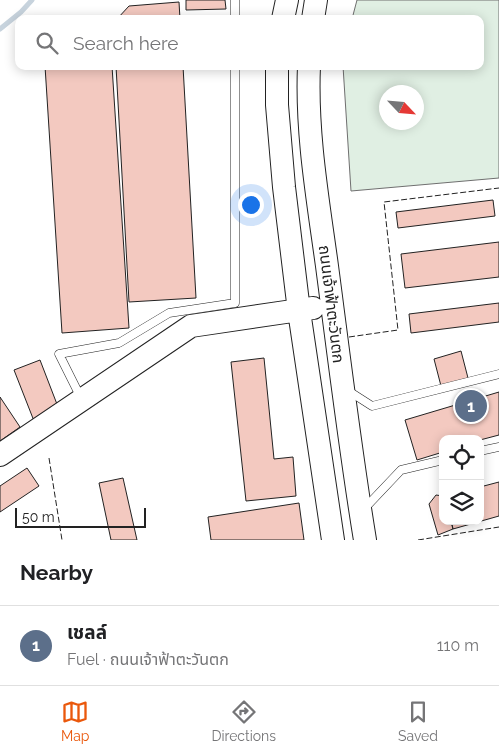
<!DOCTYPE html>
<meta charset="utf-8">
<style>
:root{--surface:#fff;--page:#f2f2f2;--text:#202124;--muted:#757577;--line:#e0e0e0;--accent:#ea580c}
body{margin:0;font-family:Raleway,"Noto Sans Thai",sans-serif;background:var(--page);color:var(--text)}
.controls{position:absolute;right:15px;bottom:15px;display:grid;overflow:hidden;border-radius:10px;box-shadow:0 2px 12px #0003}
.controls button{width:45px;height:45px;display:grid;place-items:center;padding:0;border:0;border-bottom:1px solid var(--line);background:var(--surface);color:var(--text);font:25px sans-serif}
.compass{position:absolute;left:379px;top:85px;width:45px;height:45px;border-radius:50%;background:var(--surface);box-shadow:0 2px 12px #0003;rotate:116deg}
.scale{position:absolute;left:15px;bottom:12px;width:131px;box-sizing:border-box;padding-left:5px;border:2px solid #222;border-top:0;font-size:14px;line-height:18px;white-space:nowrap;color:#222;-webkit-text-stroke:4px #fff;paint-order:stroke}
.you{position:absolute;left:250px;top:204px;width:18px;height:18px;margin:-12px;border:4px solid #fff;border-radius:50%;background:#1a73e8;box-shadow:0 0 0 8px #1a73e833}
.badge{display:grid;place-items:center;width:32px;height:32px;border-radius:50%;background:var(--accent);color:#fff;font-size:16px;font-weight:700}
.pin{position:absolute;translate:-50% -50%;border:2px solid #fff;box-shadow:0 1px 5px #0006}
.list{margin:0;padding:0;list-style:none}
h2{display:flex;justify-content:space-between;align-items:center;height:65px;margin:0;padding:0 20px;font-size:21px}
h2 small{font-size:16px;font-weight:400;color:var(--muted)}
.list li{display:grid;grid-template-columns:32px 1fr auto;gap:15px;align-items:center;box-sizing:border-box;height:80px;padding:0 20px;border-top:1px solid var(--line)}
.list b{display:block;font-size:19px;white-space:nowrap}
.list p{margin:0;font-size:16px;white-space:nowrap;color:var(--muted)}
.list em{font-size:16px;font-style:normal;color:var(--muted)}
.icon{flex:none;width:28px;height:28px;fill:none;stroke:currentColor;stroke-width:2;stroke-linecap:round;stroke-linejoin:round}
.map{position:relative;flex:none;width:499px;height:540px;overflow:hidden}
.search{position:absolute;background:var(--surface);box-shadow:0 2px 12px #0003;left:15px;right:15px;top:15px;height:55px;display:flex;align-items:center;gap:12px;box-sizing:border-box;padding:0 18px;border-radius:10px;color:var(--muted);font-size:19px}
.sheet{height:145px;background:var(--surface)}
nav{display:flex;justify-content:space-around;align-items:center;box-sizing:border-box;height:70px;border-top:1px solid var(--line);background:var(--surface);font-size:14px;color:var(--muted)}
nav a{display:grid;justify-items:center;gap:2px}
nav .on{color:var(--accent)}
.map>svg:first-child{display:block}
.green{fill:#e0efe3;stroke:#6f6f6f;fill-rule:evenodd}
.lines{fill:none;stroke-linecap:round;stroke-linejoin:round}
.stream{stroke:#c7d3dd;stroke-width:5}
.building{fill:#f3c9c0;stroke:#222}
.lane-casing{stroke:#222;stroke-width:9}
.secondary-casing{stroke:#222;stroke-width:24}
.lane{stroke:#fff;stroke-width:8}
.secondary{stroke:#fff;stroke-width:22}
.fence{stroke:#222;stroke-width:1;stroke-dasharray:6 2.5;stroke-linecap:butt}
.labels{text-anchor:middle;stroke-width:4;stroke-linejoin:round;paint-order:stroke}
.street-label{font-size:16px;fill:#222;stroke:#fff}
</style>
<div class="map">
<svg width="499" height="540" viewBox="0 0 499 540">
<rect width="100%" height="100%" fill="#fff"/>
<path class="green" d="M357 0H499V178L351 191 343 66H480V19H352ZM386 92H416V122H386Z"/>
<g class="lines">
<path class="stream" d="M0 29 21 12 32 0"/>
</g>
<path class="building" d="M186 0H225L226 9 186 10Z
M179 2 180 19H117L129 6Z
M45 66H112L129 328 62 333Z
M116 66H183L196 298 129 302Z
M493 200 495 216 398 228 396 212Z
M499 242V277L405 288 401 254Z
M499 303V322L411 333 409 314Z
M461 351 468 378 441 386 434 359Z
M264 358 274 459 293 457 296 496 246 501 231 362Z
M40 360 60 412 34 421 14 370Z
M499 392V435L480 440V439H443V452L417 460 405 420Z
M0 397 20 427 0 441Z
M27 468 39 486 0 512V486Z
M123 478 137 540H111L99 483Z
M499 482V516L453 529 451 521H480V487Z
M436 495 443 496V521H451L453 529 438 535 429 504Z
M299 503 304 540H211L208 517Z"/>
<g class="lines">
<g class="lane-casing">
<path id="lane" d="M235 0V19
M347 390 372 406 499 374
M82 398 78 392 59 354 119 343 169 313 235 303V66
M480 451 499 447
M364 509 401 470 443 460"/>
</g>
<g class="secondary-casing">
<path id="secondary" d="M283 19 287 0
M313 19 316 0
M277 66V105L284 187 299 311 333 540
M309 66C306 133 318 200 327 266 339 357 350 449 365 540
M0 455 191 326 313 308"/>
</g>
<use href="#lane" class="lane"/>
<use href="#secondary" class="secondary"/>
<path class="fence" d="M349 337 398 330 384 202 499 188
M49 458 62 540
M418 540 499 527"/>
</g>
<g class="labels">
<g class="street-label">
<text transform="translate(332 304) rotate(83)" y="6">ถนนเจ้าฟ้าตะวันตก</text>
</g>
</g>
</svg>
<div class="controls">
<button><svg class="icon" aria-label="locate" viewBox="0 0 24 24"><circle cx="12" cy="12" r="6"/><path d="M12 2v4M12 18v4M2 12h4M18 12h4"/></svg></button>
<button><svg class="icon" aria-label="layers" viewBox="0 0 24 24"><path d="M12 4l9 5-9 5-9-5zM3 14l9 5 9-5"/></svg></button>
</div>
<svg class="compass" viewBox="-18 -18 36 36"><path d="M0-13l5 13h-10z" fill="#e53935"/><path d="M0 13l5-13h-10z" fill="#757577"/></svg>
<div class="scale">50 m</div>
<div class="you"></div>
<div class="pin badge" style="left:471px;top:406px;background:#5c6f8a">1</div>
<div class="search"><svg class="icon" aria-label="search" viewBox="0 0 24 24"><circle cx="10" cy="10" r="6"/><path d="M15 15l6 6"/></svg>Search here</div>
</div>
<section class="sheet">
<h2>Nearby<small></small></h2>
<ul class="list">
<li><span class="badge" style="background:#5c6f8a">1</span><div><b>เชลล์</b><p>Fuel · ถนนเจ้าฟ้าตะวันตก</p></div><em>110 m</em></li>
</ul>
</section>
<nav>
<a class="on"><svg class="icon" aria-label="map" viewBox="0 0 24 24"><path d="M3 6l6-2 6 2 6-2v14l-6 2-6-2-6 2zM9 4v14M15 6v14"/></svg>Map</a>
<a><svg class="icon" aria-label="directions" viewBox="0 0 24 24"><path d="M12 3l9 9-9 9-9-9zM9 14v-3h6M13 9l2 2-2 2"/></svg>Directions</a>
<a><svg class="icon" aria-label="saved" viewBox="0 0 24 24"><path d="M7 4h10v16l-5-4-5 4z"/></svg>Saved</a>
</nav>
